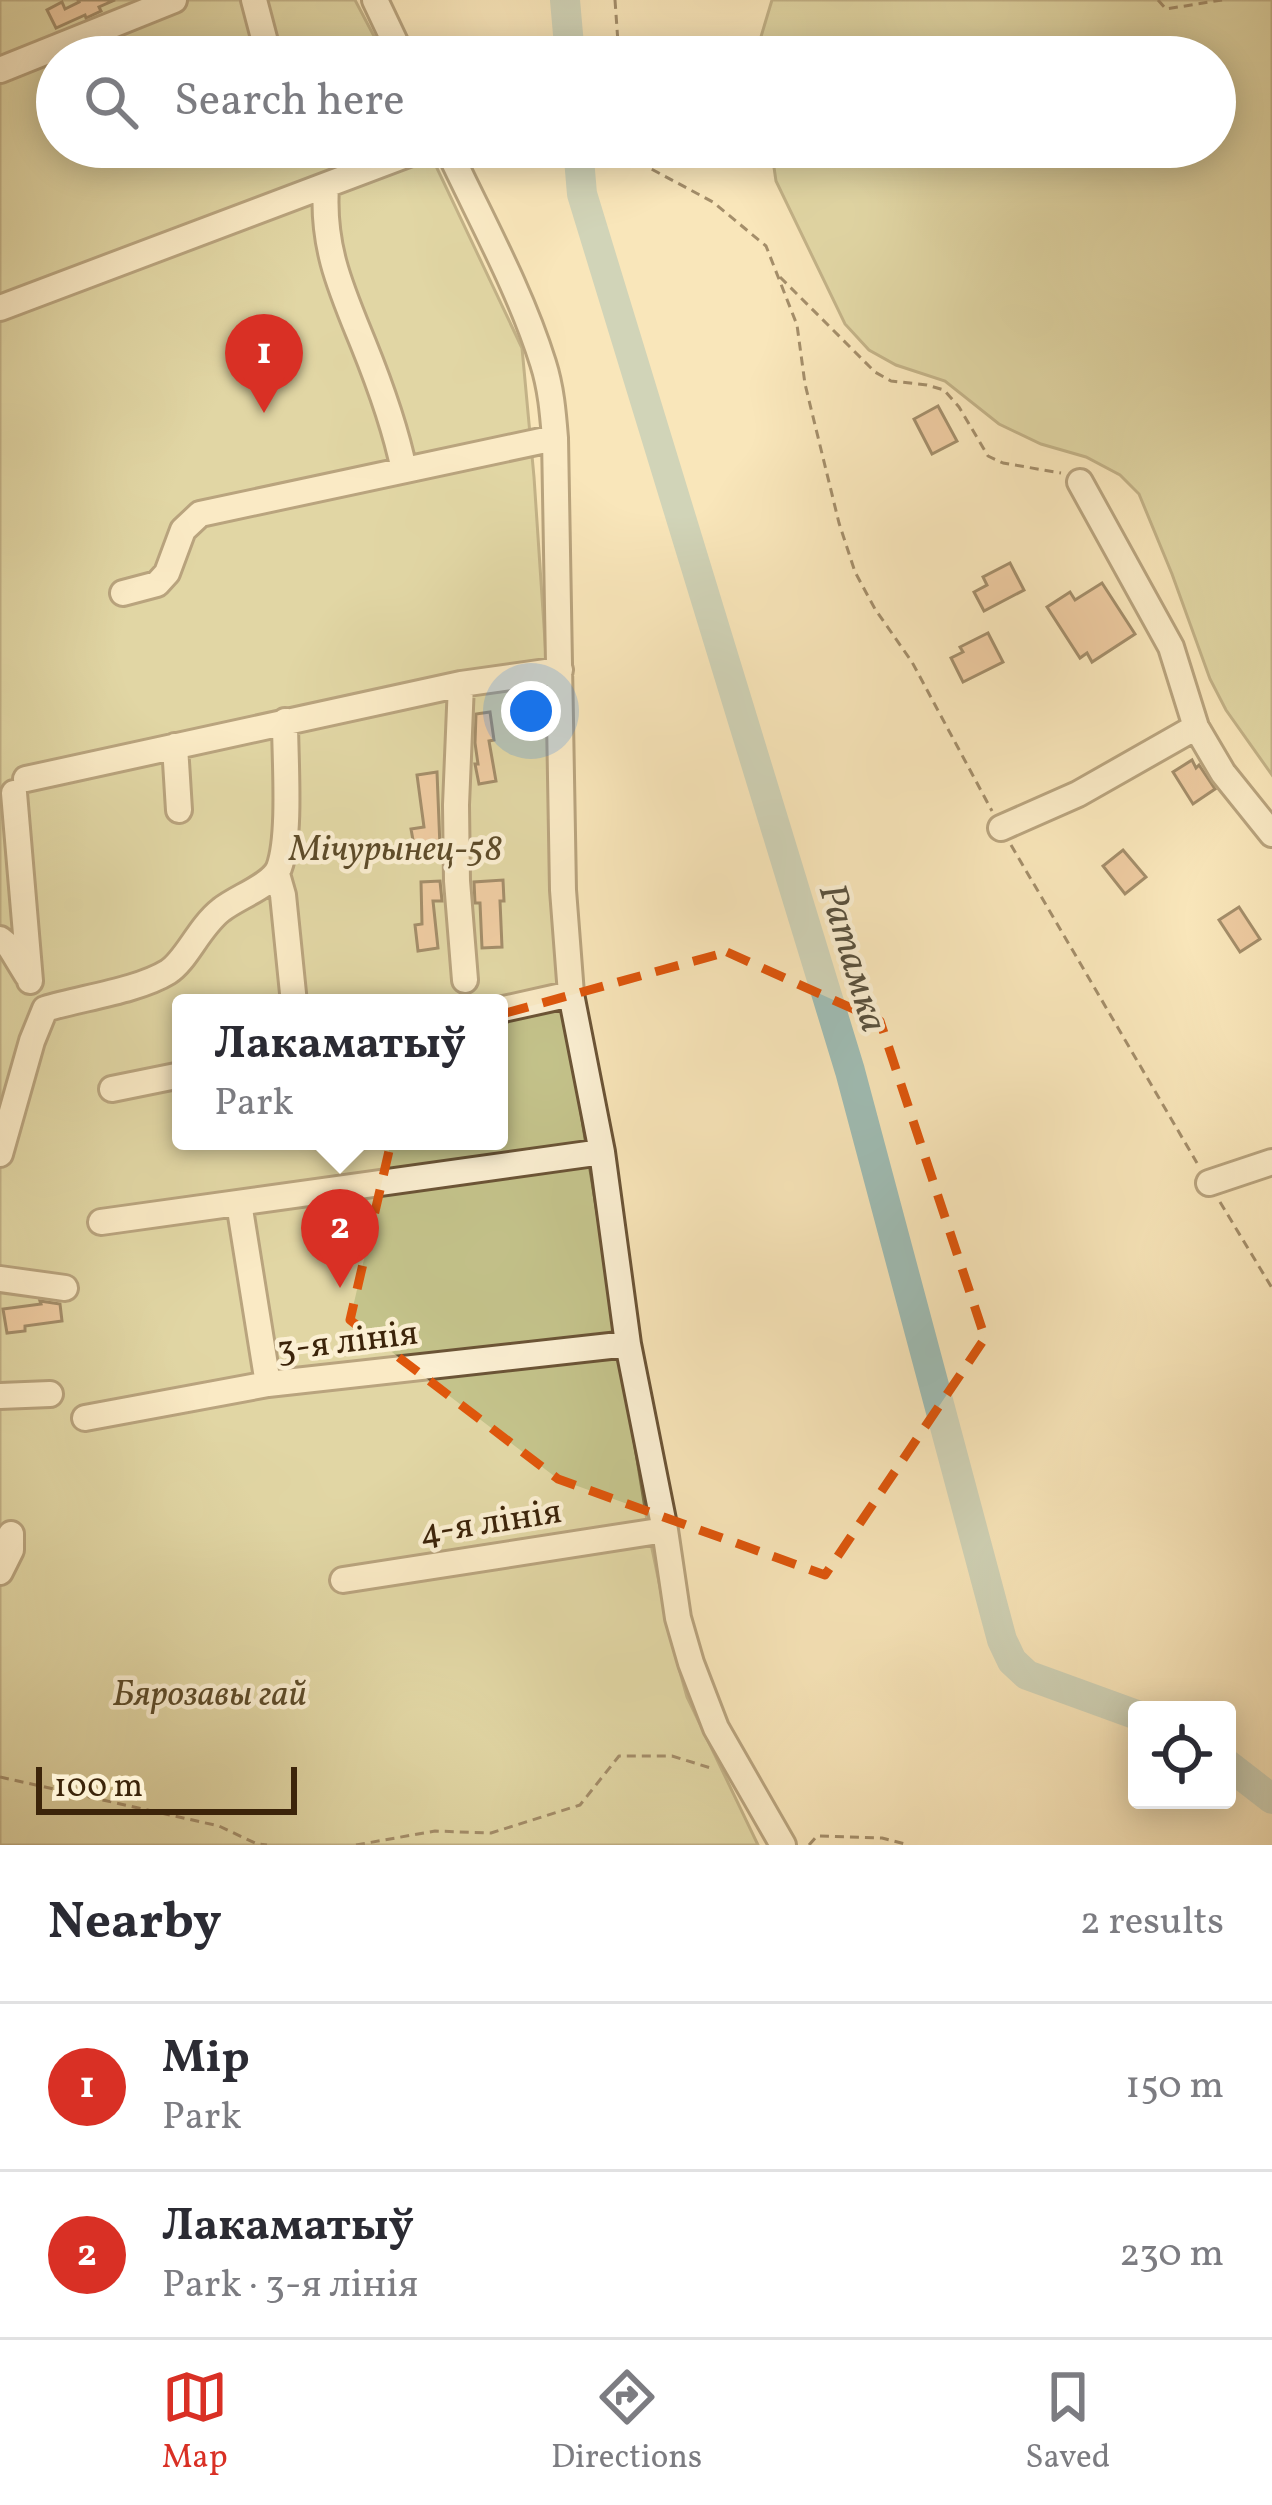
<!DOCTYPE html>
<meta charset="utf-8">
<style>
:root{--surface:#fff;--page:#f2f2f3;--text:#2b2b33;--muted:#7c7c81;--line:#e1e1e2;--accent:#d93025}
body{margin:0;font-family:Vollkorn,serif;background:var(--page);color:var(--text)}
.controls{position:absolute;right:36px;bottom:36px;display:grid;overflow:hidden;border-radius:12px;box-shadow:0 6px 30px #0003}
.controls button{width:108px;height:108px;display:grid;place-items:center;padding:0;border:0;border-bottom:3px solid var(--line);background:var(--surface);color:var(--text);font:60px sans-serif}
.scale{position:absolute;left:36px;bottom:30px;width:261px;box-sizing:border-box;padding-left:12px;border:6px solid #3c240a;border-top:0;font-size:33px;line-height:42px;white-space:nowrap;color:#3c240a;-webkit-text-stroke:9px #fbefd2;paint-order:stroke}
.you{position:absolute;left:531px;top:711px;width:42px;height:42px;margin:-30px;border:9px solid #fff;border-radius:50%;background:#1a73e8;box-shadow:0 0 0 18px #1a73e833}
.badge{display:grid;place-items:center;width:78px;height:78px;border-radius:50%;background:var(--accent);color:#fff;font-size:39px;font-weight:700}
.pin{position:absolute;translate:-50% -99px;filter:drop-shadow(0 3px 6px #0008)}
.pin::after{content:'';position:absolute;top:63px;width:42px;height:36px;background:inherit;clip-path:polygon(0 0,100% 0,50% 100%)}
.popup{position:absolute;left:172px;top:994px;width:336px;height:156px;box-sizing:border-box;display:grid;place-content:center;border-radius:12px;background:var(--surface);filter:drop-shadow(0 3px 9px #0005);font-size:39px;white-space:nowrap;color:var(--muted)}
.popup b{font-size:45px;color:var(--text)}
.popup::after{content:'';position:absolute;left:50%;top:100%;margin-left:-24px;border:24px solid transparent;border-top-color:var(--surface)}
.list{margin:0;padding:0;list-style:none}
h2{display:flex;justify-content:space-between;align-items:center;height:156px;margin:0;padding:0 48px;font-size:51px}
h2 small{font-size:39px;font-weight:400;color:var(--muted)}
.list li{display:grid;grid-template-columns:78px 1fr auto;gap:36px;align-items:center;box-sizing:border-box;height:168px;padding:0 48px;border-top:3px solid var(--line)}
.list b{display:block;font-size:45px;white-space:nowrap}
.list p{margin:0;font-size:39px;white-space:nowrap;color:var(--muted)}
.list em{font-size:39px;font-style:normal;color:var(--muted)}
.icon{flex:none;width:66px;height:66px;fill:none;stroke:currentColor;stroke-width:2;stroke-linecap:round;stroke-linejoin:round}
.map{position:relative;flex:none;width:1272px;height:1845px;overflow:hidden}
.search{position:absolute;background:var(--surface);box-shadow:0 6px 30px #0003;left:36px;right:36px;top:36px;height:132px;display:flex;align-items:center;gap:30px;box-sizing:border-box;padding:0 42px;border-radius:66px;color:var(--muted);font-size:45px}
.sheet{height:492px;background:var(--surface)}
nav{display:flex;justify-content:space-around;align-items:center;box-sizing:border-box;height:168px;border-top:3px solid var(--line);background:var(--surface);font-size:33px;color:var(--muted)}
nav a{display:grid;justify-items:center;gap:6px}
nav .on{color:var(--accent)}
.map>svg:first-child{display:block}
.green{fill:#c4c38b;stroke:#80744a;stroke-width:3;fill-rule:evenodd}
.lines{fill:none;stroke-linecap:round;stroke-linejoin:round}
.river{stroke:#a0beb6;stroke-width:30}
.building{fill:#e0aa83;stroke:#3c240a;stroke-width:3}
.minor-casing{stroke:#6b5436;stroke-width:30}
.path{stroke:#3c240a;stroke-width:3;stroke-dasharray:9 6;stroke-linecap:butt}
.minor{stroke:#fbefd2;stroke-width:24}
.marked{fill:none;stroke:#df560c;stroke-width:9;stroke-dasharray:24 15;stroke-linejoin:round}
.labels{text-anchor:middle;stroke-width:9;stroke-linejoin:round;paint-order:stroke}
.park-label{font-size:36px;font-style:italic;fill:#5e4c2a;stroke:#fbefd2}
.street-label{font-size:36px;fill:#3c240a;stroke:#fbefd2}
.water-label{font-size:39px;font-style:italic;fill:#5a523e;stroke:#fbefd2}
</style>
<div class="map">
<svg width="1272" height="1845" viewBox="0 0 1272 1845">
<rect width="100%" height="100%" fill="#f9e6ba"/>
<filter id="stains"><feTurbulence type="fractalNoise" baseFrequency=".00167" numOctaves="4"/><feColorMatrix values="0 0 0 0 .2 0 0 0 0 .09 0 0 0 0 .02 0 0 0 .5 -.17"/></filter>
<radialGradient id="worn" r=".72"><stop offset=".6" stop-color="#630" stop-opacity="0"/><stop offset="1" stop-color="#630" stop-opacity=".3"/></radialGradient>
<path class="green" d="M0 0H355L385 57H57V147H427L522 348 534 477 548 686 562 990 586 1145 650 1539 671 1640 687 1697 758 1845H0ZM181 1003H499V1141H181Z
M772 0H1272V775L1226 710 1210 679 1172 574 1139 494 1120 475 1086 457 1041 444 999 424 945 381 896 365 869 350 845 324 776 181 771 147H1215V57H758L757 50Z"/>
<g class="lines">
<path class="river" d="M565 0 570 57
M578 147 582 194 850 1071 1002 1640 1012 1661 1027 1675 1137 1715
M1227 1764 1272 1799"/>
</g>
<path class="building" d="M78 0H115L99 7 101 11 86 18 85 15 56 28 47 10 62 2 65 9 79 2Z
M938 406 957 441 932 454 914 419Z
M1010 563 1024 590 984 611 974 592 987 585 983 577Z
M1102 583 1135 634 1092 662 1087 653 1080 658 1047 607 1070 592 1075 600Z
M988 633 1003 662 963 682 951 658 963 652 960 647Z
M490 712 494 740 489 741 496 781 479 784 475 764H478L475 743 476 714Z
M1192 760 1196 768 1199 765 1215 789 1193 804 1173 772Z
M437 772 440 847 415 851 411 829 424 827 417 775Z
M1123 850 1146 877 1125 894 1103 866Z
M503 880 504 901H500L502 947 482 948 480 903H475L474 882Z
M440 881 442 901H433L438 948 418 951 415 925 422 924 421 882Z
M1239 907 1260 939 1240 952 1219 920Z
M40 1301 60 1304 62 1321 25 1326V1331L7 1333 3 1309 41 1304Z"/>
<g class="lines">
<g class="minor-casing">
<path id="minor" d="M254 0 269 57
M375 0 402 57
M0 70 174 0
M447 147C480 218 520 289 543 363 551 388 553 413 555 438L563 890 571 994 602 1152 628 1344 665 1530 678 1618 691 1663 716 1728 783 1845
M326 187C322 247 341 289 363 343 380 385 395 426 404 470
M0 308 427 147
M1080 482 1171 647 1196 727 1223 773 1272 834
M123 593 157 584 167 573 183 530 200 514 555 438
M461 684 456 805 457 881 465 980
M175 746 179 810
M26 779 461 684 560 670
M14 793 30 981
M1001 828 1078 794 1196 727
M277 874 283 895 294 1003
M0 939 10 947 27 975
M499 1010 571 994
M112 1089 181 1075
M0 1154 32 1041 45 1009C80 998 137 991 168 972 186 961 199 927 221 910 237 897 271 886 279 868 291 836 285 759 285 721
M1209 1183 1272 1162
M239 1203 268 1384
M101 1222 602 1152
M0 1279 65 1288
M0 1396 50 1394
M85 1418 268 1384 628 1344
M0 1572 11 1550V1534
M343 1580 665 1530"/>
</g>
<path class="path" d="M615 0 619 57
M1158 0 1166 9 1222 0
M477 161 508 152 545 148 627 156 713 202 766 246 797 325 805 384 839 523 855 572 875 609 912 662 992 811
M780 277 875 372 891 381 927 385 944 390 959 407 988 456 1003 463 1061 473
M1011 845 1197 1163
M1220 1202 1272 1288
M0 1777 219 1826 257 1844 267 1845
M356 1845 435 1831 491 1833 580 1805 619 1756H672L714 1769
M809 1845 817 1836 882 1838 909 1845"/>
<use href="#minor" class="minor"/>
</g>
<path d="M0 0H1272V1845H0ZM727 952 880 1021 985 1338 825 1575 558 1479 350 1320 415 1038Z" fill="#f9e6ba" fill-opacity=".55" fill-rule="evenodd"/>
<path class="marked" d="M727 952 880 1021 985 1338 825 1575 558 1479 350 1320 415 1038Z"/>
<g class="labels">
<g class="park-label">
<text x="396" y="860">Мічурынец-58</text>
<text x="210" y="1705">Бярозавы гай</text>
</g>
<g class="street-label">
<text transform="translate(347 1339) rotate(-7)" y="13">3-я лінія</text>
<text transform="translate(490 1520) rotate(-9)" y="13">4-я лінія</text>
</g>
<g class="water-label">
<text transform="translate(855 957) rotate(73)" y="14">Ратамка</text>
</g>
</g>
<rect width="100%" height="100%" filter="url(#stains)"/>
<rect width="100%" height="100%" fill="url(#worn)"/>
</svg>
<div class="controls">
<button><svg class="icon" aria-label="locate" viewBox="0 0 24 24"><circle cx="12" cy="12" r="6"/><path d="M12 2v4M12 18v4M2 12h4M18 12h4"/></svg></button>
</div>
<div class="scale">100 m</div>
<div class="you"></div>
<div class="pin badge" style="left:264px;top:413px">1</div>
<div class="pin badge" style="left:340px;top:1288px">2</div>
<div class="popup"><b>Лакаматыў</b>Park</div>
<div class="search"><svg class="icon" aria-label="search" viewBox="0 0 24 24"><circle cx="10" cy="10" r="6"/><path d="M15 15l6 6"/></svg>Search here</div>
</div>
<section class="sheet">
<h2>Nearby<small>2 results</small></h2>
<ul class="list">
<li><span class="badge">1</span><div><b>Мір</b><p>Park</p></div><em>150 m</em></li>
<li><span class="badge">2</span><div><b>Лакаматыў</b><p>Park · 3-я лінія</p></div><em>230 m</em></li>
</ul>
</section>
<nav>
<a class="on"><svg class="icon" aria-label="map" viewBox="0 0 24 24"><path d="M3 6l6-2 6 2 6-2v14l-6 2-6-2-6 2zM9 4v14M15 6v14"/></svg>Map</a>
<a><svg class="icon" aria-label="directions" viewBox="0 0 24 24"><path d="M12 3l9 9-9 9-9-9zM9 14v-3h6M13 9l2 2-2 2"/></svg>Directions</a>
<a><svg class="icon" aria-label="saved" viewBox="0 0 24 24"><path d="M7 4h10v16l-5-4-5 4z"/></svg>Saved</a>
</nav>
